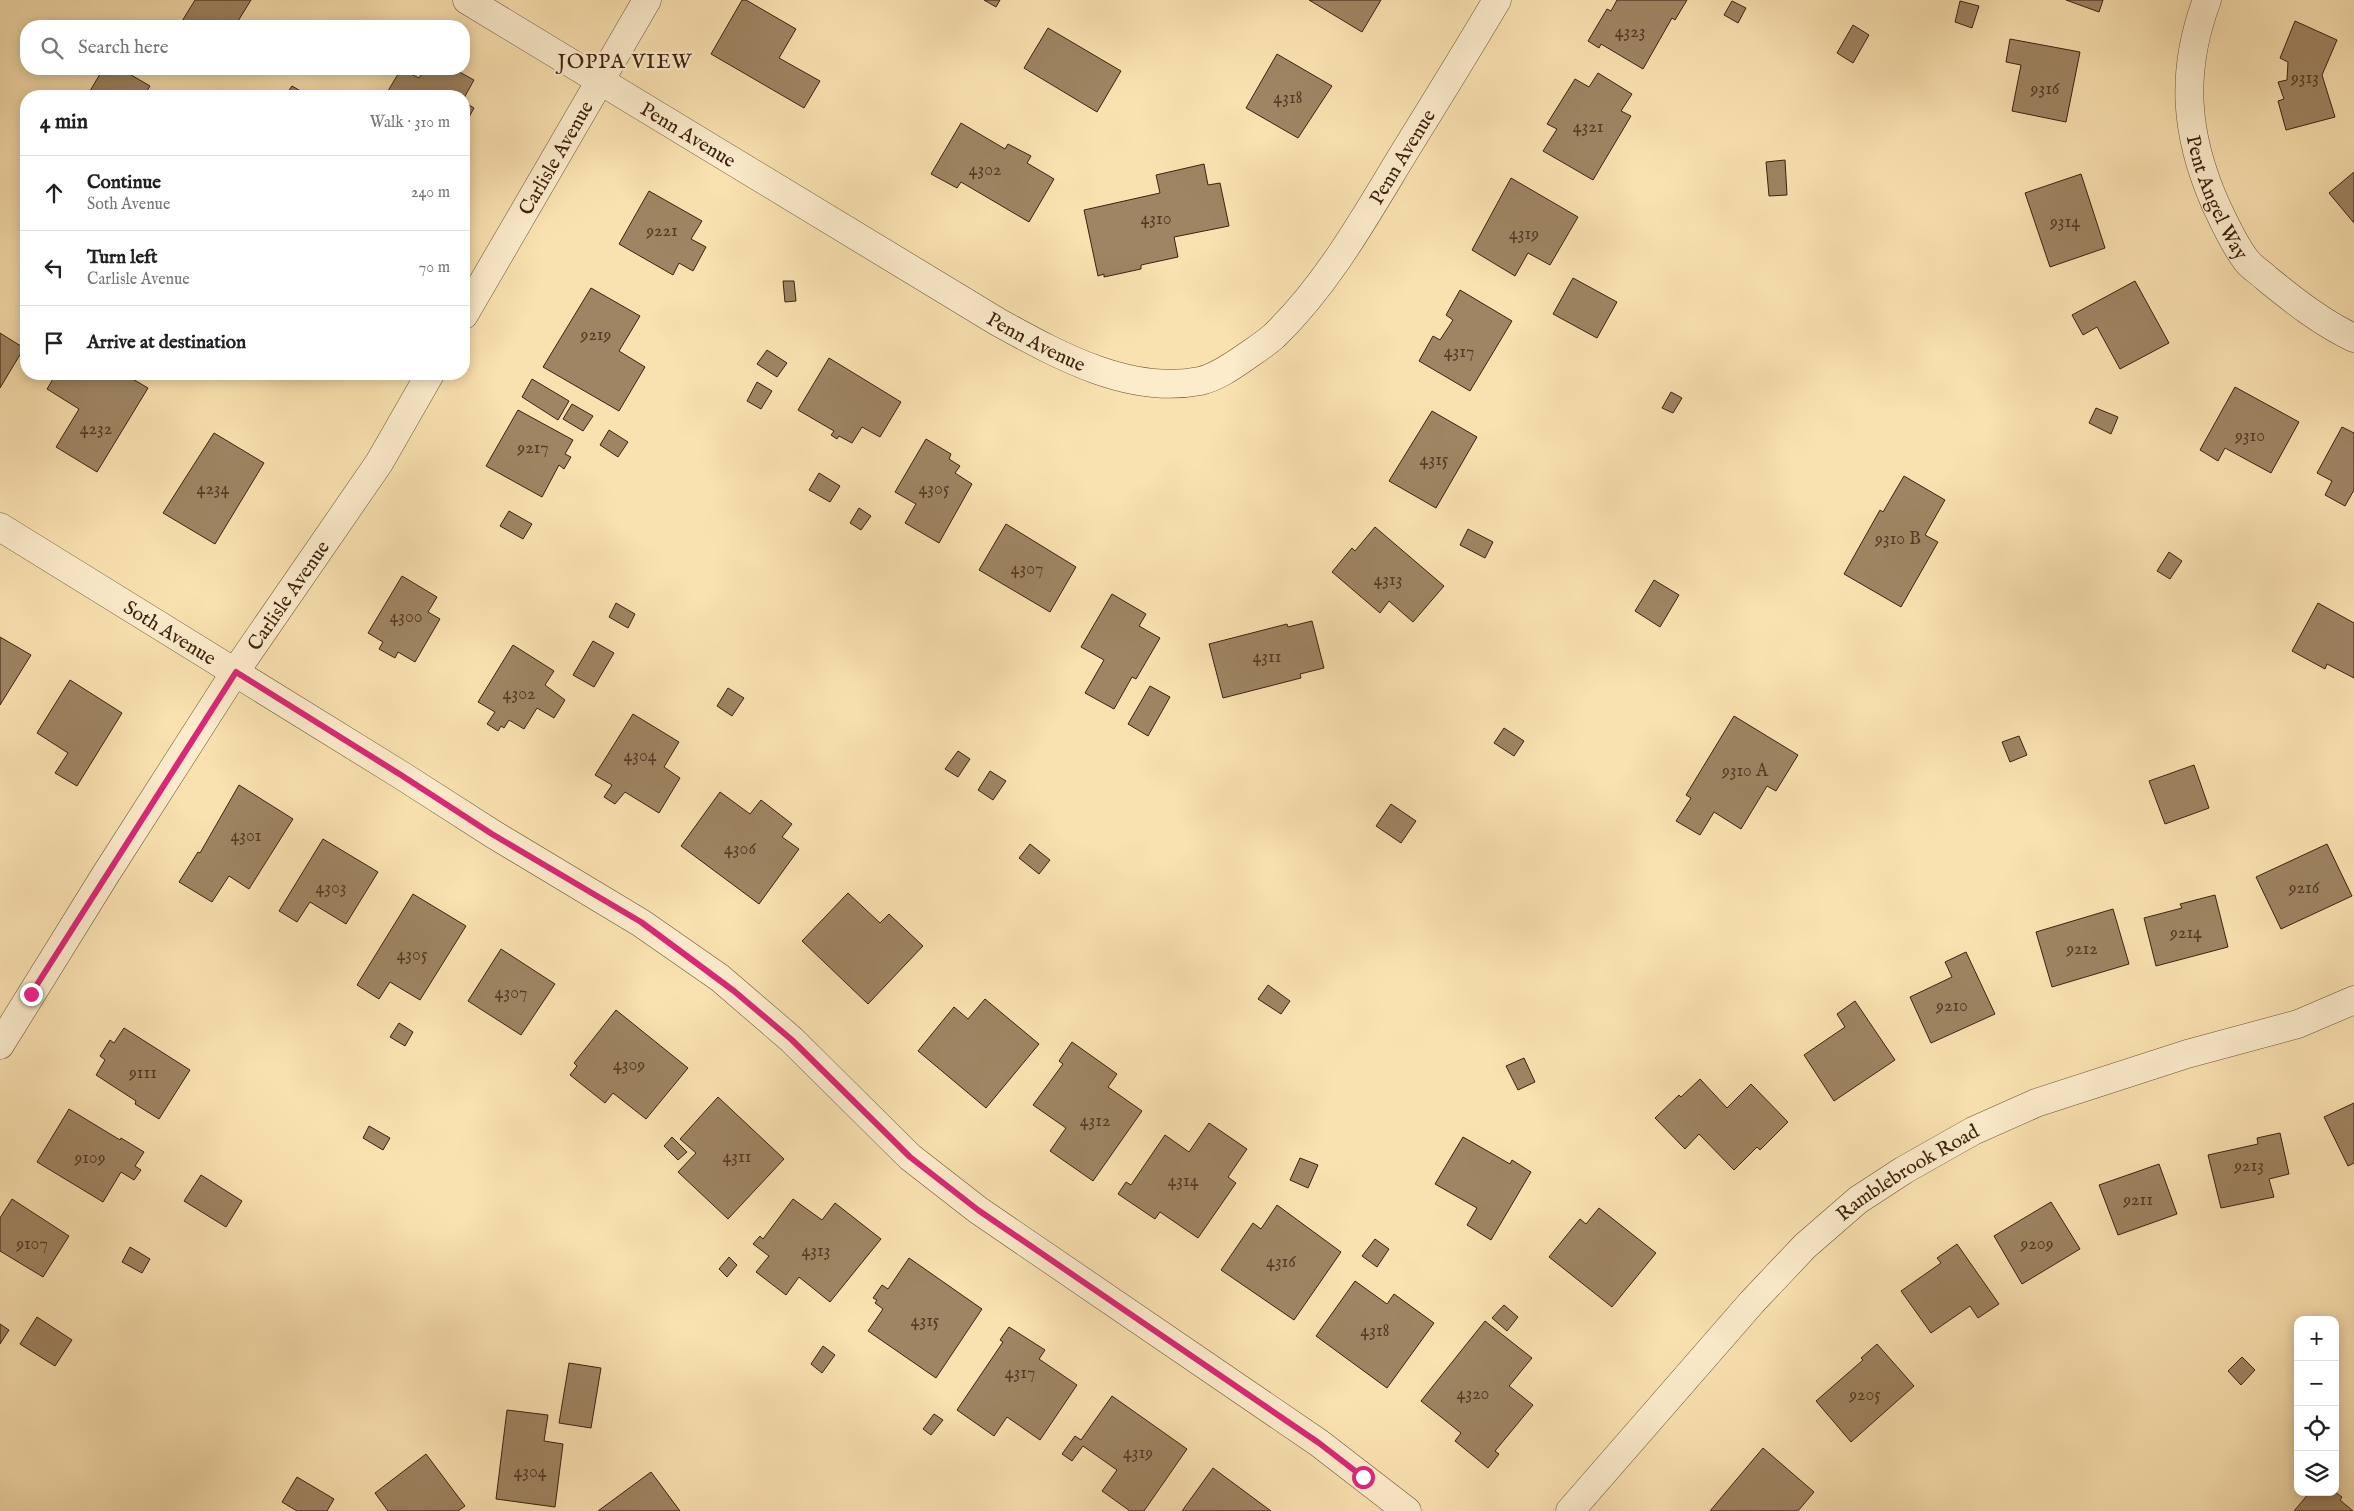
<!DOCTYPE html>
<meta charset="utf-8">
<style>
:root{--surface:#fff;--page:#f6f6f6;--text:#202124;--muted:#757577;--line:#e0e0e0}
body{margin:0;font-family:"IM FELL English",serif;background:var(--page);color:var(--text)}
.controls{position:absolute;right:15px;bottom:15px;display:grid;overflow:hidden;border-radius:10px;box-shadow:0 2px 12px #0003}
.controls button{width:45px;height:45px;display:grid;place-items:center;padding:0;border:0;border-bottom:1px solid var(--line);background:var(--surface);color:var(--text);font:25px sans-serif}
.stop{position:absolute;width:15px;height:15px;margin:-11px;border:4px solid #db2777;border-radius:50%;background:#fff}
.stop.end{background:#db2777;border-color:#fff;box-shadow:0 1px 5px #0008}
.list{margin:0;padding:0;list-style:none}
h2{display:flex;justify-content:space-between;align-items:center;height:65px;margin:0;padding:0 20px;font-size:21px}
h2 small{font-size:16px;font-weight:400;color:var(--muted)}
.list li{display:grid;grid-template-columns:32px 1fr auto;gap:15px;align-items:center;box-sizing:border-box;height:75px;padding:0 20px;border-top:1px solid var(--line)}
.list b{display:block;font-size:19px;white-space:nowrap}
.list p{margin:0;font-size:16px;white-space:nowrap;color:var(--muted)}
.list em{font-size:16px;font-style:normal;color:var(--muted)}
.icon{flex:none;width:28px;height:28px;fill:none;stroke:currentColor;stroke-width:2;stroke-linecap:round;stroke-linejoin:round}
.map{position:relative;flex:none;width:2354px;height:1511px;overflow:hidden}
.search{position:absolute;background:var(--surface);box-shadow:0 2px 12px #0003;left:20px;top:20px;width:450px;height:55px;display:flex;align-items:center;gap:12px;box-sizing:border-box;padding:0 18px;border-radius:20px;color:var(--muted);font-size:19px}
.panel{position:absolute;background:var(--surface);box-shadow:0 2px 12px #0003;left:20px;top:90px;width:450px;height:290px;border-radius:20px}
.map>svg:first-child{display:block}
.building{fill:#9f8563;stroke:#3d2110}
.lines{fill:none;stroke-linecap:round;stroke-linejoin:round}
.street-casing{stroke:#6c5138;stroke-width:29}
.street{stroke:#fceccc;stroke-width:28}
.route{stroke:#db2777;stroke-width:6}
.labels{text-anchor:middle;stroke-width:5;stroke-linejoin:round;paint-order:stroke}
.number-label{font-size:18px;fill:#563a25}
.street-label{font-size:20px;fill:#3d2110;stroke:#fceccc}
.neighbourhood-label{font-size:21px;letter-spacing:1px;fill:#3d2110;stroke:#fceccc}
</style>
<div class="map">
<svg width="2354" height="1511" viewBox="0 0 2354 1511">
<rect width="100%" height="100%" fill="#fae1b0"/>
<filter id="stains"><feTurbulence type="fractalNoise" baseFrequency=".004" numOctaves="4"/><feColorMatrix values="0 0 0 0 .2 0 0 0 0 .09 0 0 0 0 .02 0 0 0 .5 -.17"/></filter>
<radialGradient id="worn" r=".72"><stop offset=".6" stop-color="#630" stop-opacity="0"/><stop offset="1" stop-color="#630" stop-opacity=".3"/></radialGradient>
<path class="building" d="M195 0H251L235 26 227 24 226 26H179Z
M742 0H746L796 29 779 58 820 81 804 108 711 54Z
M984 0H1000L996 7Z
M1309 0H1381L1362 32Z
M1617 0H1687L1675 20 1672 18 1643 69 1601 44 1599 48 1588 41 1607 9 1611 11Z
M2066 0H2103L2099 12Z
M1732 1 1746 8 1738 23 1724 15Z
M1960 1 1979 6 1972 28 1955 22Z
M2295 21 2337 40 2322 75 2335 117 2286 130 2278 101 2284 99 2278 82 2287 80 2288 62 2280 58Z
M1853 25 1869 35 1853 63 1837 53Z
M1048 28 1121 71 1097 112 1024 68Z
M2010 39 2080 52 2066 122 2012 111 2021 65 2006 62Z
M1277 54 1332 86 1298 138 1246 108Z
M103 69H121L150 86 144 96H87Z
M401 69 419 78 425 69H454L474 80 464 98V96H385Z
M1598 73 1632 94 1621 111 1631 116 1593 180 1543 151 1557 129 1547 124 1575 79 1589 87Z
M292 86 309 96H285Z
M464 102 474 108 464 126Z
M961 123 1005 149 1008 144 1031 156 1027 163 1054 179 1029 222 961 182 957 188 931 174Z
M1785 160 1787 195 1769 196 1766 162Z
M1204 164 1208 185 1220 183 1229 226 1174 237 1178 257 1141 265V269L1104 277V274L1098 276 1084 210 1160 193 1156 175Z
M2354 172V223L2329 193Z
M2081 174 2105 248 2050 267 2025 193Z
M1511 178 1578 217 1550 265 1528 253 1515 276 1472 250Z
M649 191 702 221 691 239 706 247 693 271 679 263 673 275 619 244Z
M1573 278 1617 302 1597 338 1553 314Z
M783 281H794L796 301 785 302Z
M2135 281 2169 343 2120 369 2097 327 2083 335 2072 315Z
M591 288 640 316 619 351 645 367 619 411 543 367Z
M1460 290 1512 321 1470 391 1419 361 1433 336 1440 340 1453 320 1446 315Z
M0 333 24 348 0 388Z
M767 350 787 363 777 377 757 364Z
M829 358 901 402 880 437 862 427 852 443 839 436 837 439 831 435 834 431 798 410Z
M56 374H124L148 388 97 472 56 447 79 409 47 389Z
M532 379 569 401 558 420 522 397Z
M757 382 772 391 761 409 747 401Z
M2235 387 2299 422 2271 473 2225 448 2218 461 2200 450Z
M1671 392 1682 398 1673 413 1662 408Z
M572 404 593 416 583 431 563 419Z
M2096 408 2118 417 2111 434 2089 423Z
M518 410 573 440 565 454 571 457 564 469 559 465 542 497 486 466Z
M1432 411 1477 437 1436 508 1389 481Z
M2342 427 2354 433V490L2345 506 2325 495 2332 481 2317 473Z
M609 430 628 442 618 457 600 445Z
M214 433 264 463 215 544 163 513Z
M926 439 951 454 949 459 960 466 955 473 972 484 939 543 905 523 916 504 895 492Z
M819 473 840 486 830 502 809 490Z
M1904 476 1945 500 1925 535 1938 542 1901 607 1844 574 1880 510 1883 512Z
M859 508 871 516 861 530 850 523Z
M509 511 532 524 523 539 500 526Z
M1006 524 1076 567 1050 612 979 570Z
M1375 527 1444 586 1413 622 1389 601 1380 613 1332 572 1352 548 1355 551Z
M1468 529 1493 542 1485 558 1460 545Z
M2169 552 2182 561 2170 579 2157 571Z
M402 576 437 597 428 612 440 619 415 662 398 652 395 658 379 649 383 642 368 633Z
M1654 580 1679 595 1660 627 1635 611Z
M1112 594 1146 614 1139 626 1160 638 1136 679 1132 677 1114 709 1085 693 1104 660 1081 647Z
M616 603 635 614 628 628 609 617Z
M2318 603 2354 623V678L2327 664 2325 669 2292 651Z
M1312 621 1324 668 1300 674 1301 678 1223 698 1209 644 1287 624 1288 627Z
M0 637 31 655 0 705Z
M593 641 614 653 594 687 573 675Z
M513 645 554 671 545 685 565 700 554 718 537 708 524 729 509 720 504 728 501 726 498 731 487 724 495 712 478 702Z
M70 680 122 713 77 786 55 773 68 753 37 733Z
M1150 686 1170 697 1148 736 1128 724Z
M728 688 744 698 732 716 717 706Z
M633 714 679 742 664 767 680 778 659 813 625 792 615 804 604 797 612 785 595 775Z
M1734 716 1798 755 1776 791 1767 786 1741 829 1714 812 1700 835 1676 821 1691 798 1686 795Z
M1504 728 1524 741 1514 756 1494 743Z
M2019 736 2027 755 2010 762 2002 742Z
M958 751 970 759 958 777 945 769Z
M2194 765 2209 808 2165 824 2149 781Z
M990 771 1006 781 993 800 978 790Z
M239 785 293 819 249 889 229 876 212 902 179 882 198 852 200 853Z
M720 792 750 814 761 800 792 824 782 837 799 849 759 904 681 846Z
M1391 804 1416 821 1401 843 1376 826Z
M323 839 378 872 346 924 310 902 297 922 279 911Z
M1030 844 1050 860 1039 874 1019 858Z
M2327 844 2352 896 2281 929 2256 877Z
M848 893 880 923 889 914 923 946 868 1004 802 941Z
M413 894 466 926 420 1000 390 982 379 999 357 985Z
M2215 895 2228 947 2156 966 2144 918 2182 908 2180 904Z
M2113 909 2129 964 2052 987 2036 932Z
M501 949 555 984 521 1035 468 1001Z
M1966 952 1995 1014 1931 1043 1910 997 1952 977 1945 962Z
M1268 985 1290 1001 1281 1014 1258 999Z
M985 999 1039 1044 986 1108 918 1051 954 1007 968 1019Z
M1855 1001 1895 1060 1834 1101 1804 1055 1845 1027 1837 1014Z
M616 1010 688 1068 646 1119 613 1093 605 1103 570 1075 577 1066 574 1063Z
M399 1023 413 1032 405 1046 390 1037Z
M124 1028 190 1070 159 1119 135 1104 136 1101 96 1075 105 1060 100 1056 110 1040 114 1043Z
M1072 1042 1117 1074 1108 1087 1142 1111 1093 1181 1050 1151 1066 1128 1033 1105 1063 1064 1059 1061Z
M1524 1058 1535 1082 1518 1090 1506 1066Z
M1700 1079 1727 1108 1751 1084 1788 1122 1760 1150 1757 1147 1734 1170 1699 1134 1685 1149 1655 1118 1679 1095 1681 1097Z
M718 1097 784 1159 728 1219 678 1172 696 1153 680 1139Z
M2354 1103V1163L2348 1166 2324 1117Z
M69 1109 120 1140 121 1138 144 1152 135 1166 141 1170 134 1180 121 1172 103 1202 37 1162Z
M1209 1123 1247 1149 1228 1177 1236 1183 1198 1238 1160 1212 1155 1219 1118 1194 1126 1182 1131 1185 1165 1135 1189 1152Z
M369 1126 390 1138 383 1150 363 1138Z
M2280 1133 2289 1174 2269 1179 2274 1197 2221 1208 2208 1155 2258 1144 2257 1138Z
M672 1137 687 1152 678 1160 664 1146Z
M1463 1137 1510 1164 1512 1160 1531 1172 1491 1240 1467 1225 1477 1208 1435 1184Z
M1300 1158 1318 1165 1308 1188 1290 1180Z
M2159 1164 2177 1214 2118 1235 2099 1185Z
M201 1175 242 1201 226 1227 184 1201Z
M12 1199 69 1236 43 1277 0 1251V1218Z
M793 1199 822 1220 835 1203 881 1239 830 1302 799 1277 786 1295 756 1272 769 1256 753 1244 760 1236 763 1239Z
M2051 1202 2080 1249 2022 1284 1994 1236Z
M1277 1205 1341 1252 1294 1320 1221 1270 1253 1223 1261 1229Z
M1599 1208 1656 1253 1612 1307 1549 1257 1580 1219 1586 1224Z
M1375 1239 1389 1249 1377 1267 1362 1256Z
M1957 1244 1999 1304 1978 1318 1970 1306 1931 1333 1901 1291 1941 1263 1937 1258Z
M130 1247 150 1259 142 1273 122 1262Z
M729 1257 737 1265 727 1277 719 1269Z
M909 1258 982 1309 936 1378 868 1331 883 1309 875 1303 877 1300 873 1298 882 1285 888 1289Z
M1355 1281 1387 1304 1394 1294 1434 1323 1387 1388 1316 1336Z
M1504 1305 1518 1317 1507 1331 1492 1318Z
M37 1317 72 1340 55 1366 20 1344Z
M1485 1321 1532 1358 1509 1386 1533 1405 1495 1451 1499 1454 1488 1468 1455 1441 1461 1433 1421 1401Z
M0 1324 9 1330 0 1344Z
M1009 1327 1045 1350 1039 1359 1077 1385 1040 1440 1007 1417 994 1436 957 1410 1003 1342 1000 1340Z
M1877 1344 1914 1386 1851 1442 1816 1401 1863 1360 1861 1358Z
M823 1346 835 1355 822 1373 811 1364Z
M2242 1357 2255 1370 2241 1385 2228 1371Z
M569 1363 601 1368 591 1428 559 1423Z
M1112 1396 1187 1449 1144 1511H1130L1102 1491 1117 1470 1083 1446 1072 1461 1062 1454 1075 1436 1081 1440Z
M507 1410 548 1415 544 1441 563 1444 555 1507 496 1499Z
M934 1414 943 1420 931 1435 923 1429Z
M1763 1448 1814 1492 1798 1511H1710Z
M426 1454 465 1506 458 1511H388L375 1493Z
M1213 1468 1271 1511H1182Z
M651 1472 680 1511H598Z
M297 1477 334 1499 327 1511H297L282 1502Z
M2310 1492H2335L2342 1497 2340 1500 2353 1511H2294Z"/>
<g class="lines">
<g class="street-casing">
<g id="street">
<path id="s1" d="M467 0 998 322C1058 355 1129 395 1200 381 1215 378 1231 367 1244 358 1254 351 1265 344 1274 336 1328 284 1366 215 1405 151 1436 101 1467 51 1497 0"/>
<path id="s2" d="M2207 0C2180 72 2185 134 2215 203 2224 222 2233 243 2246 260 2251 267 2260 272 2266 278 2293 300 2322 323 2354 338"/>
<path id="s3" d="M464 315 647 0"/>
<path id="s4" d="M0 527 401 775 493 834 641 923 720 978 792 1040 910 1157 978 1210 1319 1443 1407 1511"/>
<path id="s5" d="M0 1045 104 877 235 672 379 463 430 374"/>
<path id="s6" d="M1570 1511 1752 1302 1805 1246 1858 1200 1904 1170 1973 1131 2036 1103 2187 1054 2298 1024 2354 1000"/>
</g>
</g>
<use href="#street" class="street"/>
</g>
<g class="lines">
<path class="route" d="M31 994 236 672 401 775 492 834 641 922 734 991 792 1040 910 1157 978 1210 1319 1443 1363 1477"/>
</g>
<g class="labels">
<g class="number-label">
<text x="1630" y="37">4323</text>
<text x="2305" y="83">9313</text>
<text x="2045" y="94">9316</text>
<text x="1288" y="103">4318</text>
<text x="1588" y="132">4321</text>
<text x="985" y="175">4302</text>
<text x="1156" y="224">4310</text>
<text x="2065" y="227">9314</text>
<text x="662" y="236">9221</text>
<text x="1524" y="239">4319</text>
<text x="596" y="340">9219</text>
<text x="1459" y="357">4317</text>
<text x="96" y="434">4232</text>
<text x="2250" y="441">9310</text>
<text x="533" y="453">9217</text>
<text x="1434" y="465">4315</text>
<text x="213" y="494">4234</text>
<text x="934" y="494">4305</text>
<text x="1898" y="544">9310 B</text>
<text x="1027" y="574">4307</text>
<text x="1388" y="585">4313</text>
<text x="406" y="622">4300</text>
<text x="1267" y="662">4311</text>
<text x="519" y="699">4302</text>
<text x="640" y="761">4304</text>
<text x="1745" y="776">9310 A</text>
<text x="246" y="841">4301</text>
<text x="740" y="854">4306</text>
<text x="331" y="893">4303</text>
<text x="2304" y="893">9216</text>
<text x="2186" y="938">9214</text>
<text x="2082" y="954">9212</text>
<text x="412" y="960">4305</text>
<text x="511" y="998">4307</text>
<text x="1952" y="1011">9210</text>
<text x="629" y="1070">4309</text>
<text x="143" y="1078">9111</text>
<text x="1095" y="1126">4312</text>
<text x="737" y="1162">4311</text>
<text x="90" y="1163">9109</text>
<text x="2249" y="1171">9213</text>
<text x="1183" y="1186">4314</text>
<text x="2138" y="1205">9211</text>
<text x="32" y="1249">9107</text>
<text x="2037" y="1249">9209</text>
<text x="816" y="1256">4313</text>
<text x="1281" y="1267">4316</text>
<text x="925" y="1326">4315</text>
<text x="1375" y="1336">4318</text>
<text x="1020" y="1378">4317</text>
<text x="1473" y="1399">4320</text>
<text x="1865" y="1400">9205</text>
<text x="1138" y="1458">4319</text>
<text x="530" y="1477">4304</text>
</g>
<g class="street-label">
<text dy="7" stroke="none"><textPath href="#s1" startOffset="259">Penn Avenue</textPath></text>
<text dy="7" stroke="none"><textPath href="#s1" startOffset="1144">Penn Avenue</textPath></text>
<text dy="7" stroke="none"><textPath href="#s3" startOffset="182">Carlisle Avenue</textPath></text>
<text dy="7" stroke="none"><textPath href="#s2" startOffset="204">Pent Angel Way</textPath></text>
<text dy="7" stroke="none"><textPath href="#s1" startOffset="664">Penn Avenue</textPath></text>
<text dy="7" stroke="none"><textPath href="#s5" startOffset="534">Carlisle Avenue</textPath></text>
<text dy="7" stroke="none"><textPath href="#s4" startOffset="200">Soth Avenue</textPath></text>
<text dy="7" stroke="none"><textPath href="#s6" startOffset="481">Ramblebrook Road</textPath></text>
</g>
<g class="neighbourhood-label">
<text x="625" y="68">JOPPA VIEW</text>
</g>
</g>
<rect width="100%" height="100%" filter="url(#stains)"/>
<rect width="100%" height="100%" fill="url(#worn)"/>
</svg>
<div class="controls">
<button>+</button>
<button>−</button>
<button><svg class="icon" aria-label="locate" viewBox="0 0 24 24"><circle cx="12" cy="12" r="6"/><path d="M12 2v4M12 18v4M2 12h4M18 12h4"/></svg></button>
<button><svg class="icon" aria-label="layers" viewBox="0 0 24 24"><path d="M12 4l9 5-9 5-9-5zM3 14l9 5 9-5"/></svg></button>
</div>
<div class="stop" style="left:1363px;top:1477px"></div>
<div class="stop end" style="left:31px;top:994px"></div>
<div class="search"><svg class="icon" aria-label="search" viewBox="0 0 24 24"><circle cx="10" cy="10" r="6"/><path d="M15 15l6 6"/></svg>Search here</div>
<section class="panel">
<h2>4 min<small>Walk · 310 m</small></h2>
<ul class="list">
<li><svg class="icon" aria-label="ahead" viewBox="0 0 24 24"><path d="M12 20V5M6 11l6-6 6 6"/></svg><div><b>Continue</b><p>Soth Avenue</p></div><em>240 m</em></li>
<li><svg class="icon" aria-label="left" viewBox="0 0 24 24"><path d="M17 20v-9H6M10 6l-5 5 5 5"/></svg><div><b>Turn left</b><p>Carlisle Avenue</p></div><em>70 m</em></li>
<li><svg class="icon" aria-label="arrive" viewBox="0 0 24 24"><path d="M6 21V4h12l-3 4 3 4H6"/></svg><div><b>Arrive at destination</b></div></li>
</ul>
</section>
</div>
